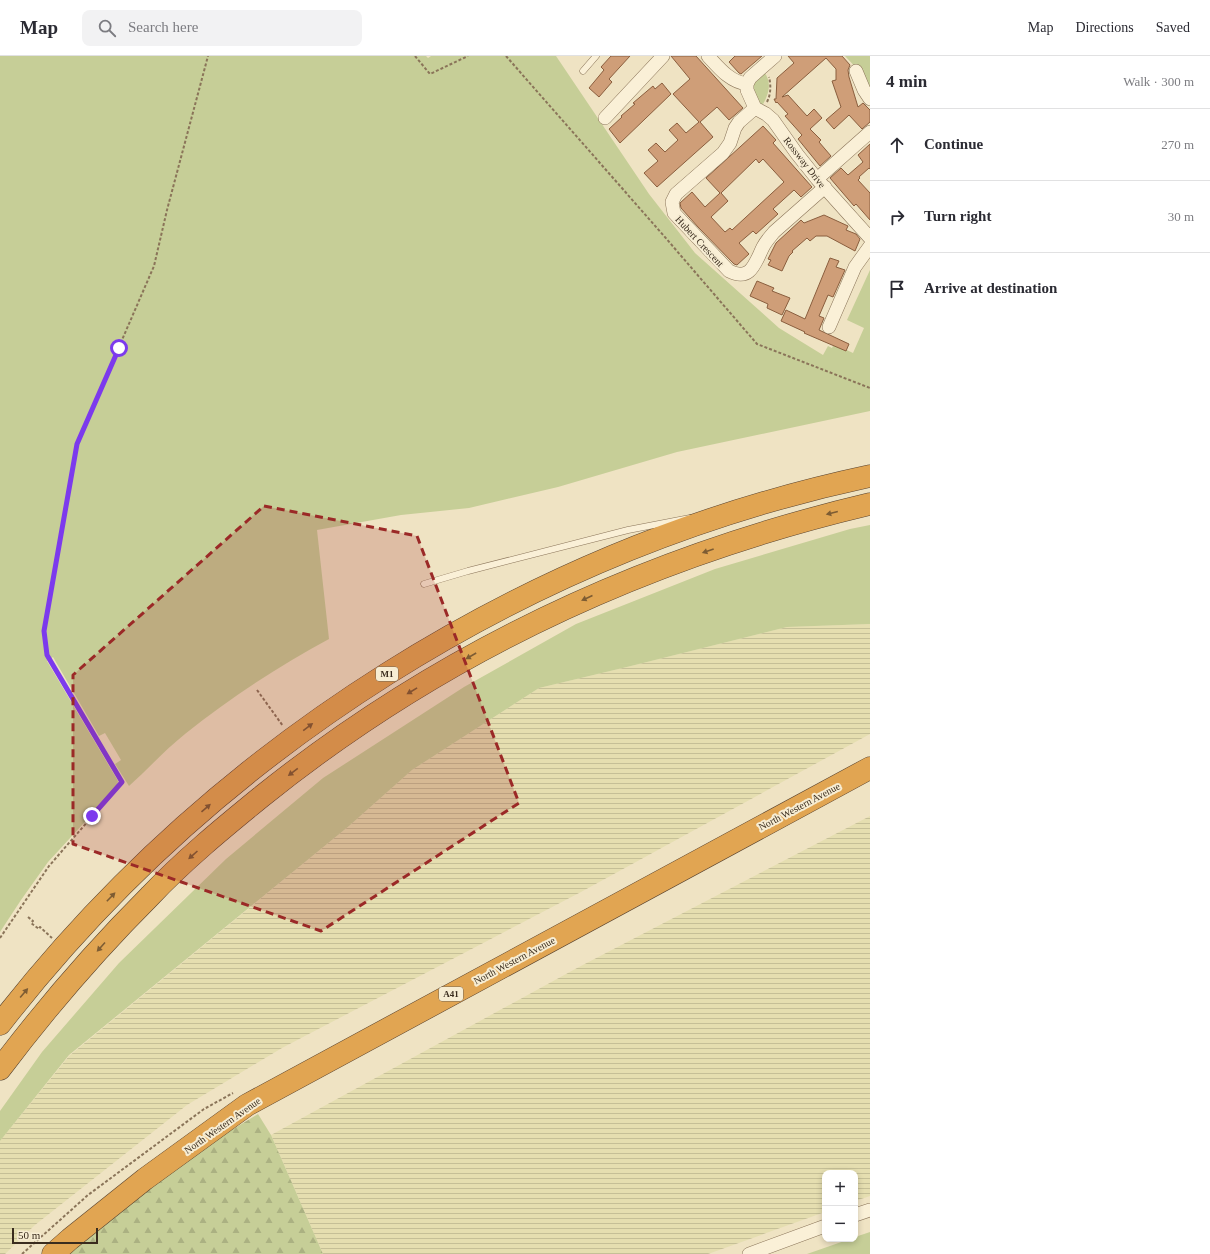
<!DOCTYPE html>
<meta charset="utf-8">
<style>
:root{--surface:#fff;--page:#f2f2f3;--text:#2b2b33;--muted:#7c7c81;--line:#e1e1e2}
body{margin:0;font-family:Georgia,serif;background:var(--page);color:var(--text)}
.controls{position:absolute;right:12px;bottom:12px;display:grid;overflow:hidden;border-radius:8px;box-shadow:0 2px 6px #0003}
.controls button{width:36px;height:36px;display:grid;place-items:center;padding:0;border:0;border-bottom:1px solid var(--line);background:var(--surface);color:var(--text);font:20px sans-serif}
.scale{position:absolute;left:12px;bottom:10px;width:86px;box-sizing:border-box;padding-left:4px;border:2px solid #3a2c1e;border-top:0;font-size:11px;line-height:14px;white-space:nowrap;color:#3a2c1e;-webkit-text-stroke:3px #f7edd3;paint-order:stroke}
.stop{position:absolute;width:12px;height:12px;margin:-9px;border:3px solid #7c3aed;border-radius:50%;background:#fff}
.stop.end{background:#7c3aed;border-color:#fff;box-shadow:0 1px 4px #0008}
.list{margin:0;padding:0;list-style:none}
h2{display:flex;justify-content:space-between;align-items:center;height:52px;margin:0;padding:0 16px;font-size:17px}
h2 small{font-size:13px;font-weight:400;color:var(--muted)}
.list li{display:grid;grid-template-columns:26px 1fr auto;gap:12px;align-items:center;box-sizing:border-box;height:72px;padding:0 16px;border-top:1px solid var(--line)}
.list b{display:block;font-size:15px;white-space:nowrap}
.list em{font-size:13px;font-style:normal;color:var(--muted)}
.icon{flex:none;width:22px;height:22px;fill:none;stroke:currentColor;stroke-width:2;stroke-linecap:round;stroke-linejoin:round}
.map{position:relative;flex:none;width:870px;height:1198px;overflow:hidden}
header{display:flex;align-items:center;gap:24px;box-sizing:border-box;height:56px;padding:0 20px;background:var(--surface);border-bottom:1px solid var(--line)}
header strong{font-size:19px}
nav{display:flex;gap:22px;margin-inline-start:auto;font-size:14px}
.search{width:280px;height:36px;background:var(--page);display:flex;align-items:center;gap:10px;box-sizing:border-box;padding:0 14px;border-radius:8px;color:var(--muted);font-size:15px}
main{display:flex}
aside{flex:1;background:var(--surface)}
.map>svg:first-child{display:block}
.farmland{fill:url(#farmland-rules)}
.green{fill:#c6ce97}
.forest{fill:url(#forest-firs)}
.building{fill:#cf9e78;stroke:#8a5e3e;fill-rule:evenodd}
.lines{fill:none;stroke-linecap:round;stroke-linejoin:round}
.lane-casing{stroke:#8a7459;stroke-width:7}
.street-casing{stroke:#8a7459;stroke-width:14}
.highway-casing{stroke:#58422e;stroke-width:23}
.path{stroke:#8a7459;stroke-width:2;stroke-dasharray:3 2;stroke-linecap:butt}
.lane{stroke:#faf0d7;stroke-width:6}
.street{stroke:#faf0d7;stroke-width:13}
.highway{stroke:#e1a552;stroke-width:22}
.oneway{fill:#7d5c33}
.route{stroke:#7c3aed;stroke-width:5}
.marked{fill:#9b2927;fill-opacity:0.2;stroke:#9b2927;stroke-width:3;stroke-dasharray:8 5;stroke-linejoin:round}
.labels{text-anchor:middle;stroke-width:4;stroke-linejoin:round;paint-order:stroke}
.shield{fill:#f7edd3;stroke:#736654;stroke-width:1}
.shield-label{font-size:9px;font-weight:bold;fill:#3a2c1e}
.street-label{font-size:10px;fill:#3a2c1e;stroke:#f7edd3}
</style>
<header>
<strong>Map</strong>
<div class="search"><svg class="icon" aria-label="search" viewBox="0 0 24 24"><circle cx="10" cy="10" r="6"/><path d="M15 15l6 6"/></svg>Search here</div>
<nav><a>Map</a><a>Directions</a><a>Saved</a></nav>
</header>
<main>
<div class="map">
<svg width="870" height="1198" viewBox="0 0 870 1198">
<defs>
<pattern id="farmland-rules" width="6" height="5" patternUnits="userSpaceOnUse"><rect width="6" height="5" fill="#e5deb0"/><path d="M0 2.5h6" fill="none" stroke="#c5bf97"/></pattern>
<pattern id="forest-firs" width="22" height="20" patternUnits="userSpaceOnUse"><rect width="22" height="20" fill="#c6ce97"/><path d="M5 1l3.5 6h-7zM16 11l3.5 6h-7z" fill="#abb182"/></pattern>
</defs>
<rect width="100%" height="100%" fill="#efe3c3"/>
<path class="farmland" d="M870 568V678L581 836 282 992 187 1049 35 1169 5 1198H0V1085L69 1000 349 770 412 714 539 632 631 610 787 571Z
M870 760V1140L855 1145V1117H825V1156L708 1198H323L271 1079 577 912Z"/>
<path class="green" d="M0 0H426L428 2 431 0H556L649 138 695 197 779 272 823 299 828 290 832 292 834 288 853 297 864 272 847 264 870 214V355L677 396 558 431 469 452 401 459 317 474 329 583C279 610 230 642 185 678 165 694 148 713 129 730L115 708 121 704 105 677 99 680 53 601 47 605 118 725 117 731 48 806 21 844 0 876Z
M845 0H870V37L861 17Z
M764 16C773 27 768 40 762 50L759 47 751 30Z
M870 469V568L787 571 631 610 539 632 412 714 349 770 69 999 0 1085V1055L42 996 119 907 226 803 323 722 464 631 576 568 715 513 850 473Z
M870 1176V1198H807L850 1183H855V1181Z"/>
<path class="forest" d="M258 1058 271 1079 323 1198H64L210 1087Z"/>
<path class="building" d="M611 0H630L609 23 612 26 599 41 589 32 604 14 601 11Z
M671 0H696L743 52 729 64 717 51 700 66 713 81 657 131 644 117 658 105 648 94 656 87 665 96 678 84 669 74 677 67 686 77 699 66 673 38 690 23Z
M735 0H762L741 18 739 17 729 6Z
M788 0H842L850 9 848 14 849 21 858 51 863 47 870 54V66L862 73 849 59 834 73 826 64 841 51 832 25 836 24V13L826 2 782 41 788 39 807 60 814 53 822 62 810 73 821 84 819 86 831 100 820 110 798 83 802 79 785 60 788 58 777 46 776 47 774 43H776L777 22 794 7Z
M662 27 671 38 620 87 609 73 622 61 621 60 635 48 633 47 653 30 655 33Z
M763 70 776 84 773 87 812 131 801 141 794 134 773 153 778 158 756 178 753 175 739 187 749 198 737 209 734 208 698 171 681 152 680 147 692 136 705 151 720 137 706 122ZM756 103 759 107 763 103 784 126 732 174 730 172 725 176 711 161 728 145 721 137Z
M870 88V113L869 112 859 121 860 122 858 124 870 137V164L856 148 854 150 830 122 841 112 848 119 863 106 858 99Z
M824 159 848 170 846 174 856 178 860 183 855 195 827 180H816L810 185 807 182 792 195 793 196 789 200 782 215 768 209 771 204 768 203 776 187 801 164 804 167Z
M830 202 839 205 836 211 845 214 833 241 828 239 819 260 824 262 819 274 849 288 846 295 804 277 805 276 781 265 786 254 805 263Z
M757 225 774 232 772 235 790 242 782 259 767 252 768 248 750 240Z"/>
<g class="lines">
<g class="lane-casing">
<path id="lane" d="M583 15 596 0
M424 528 468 515 628 474 690 462"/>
</g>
<g class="street-casing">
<path id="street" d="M708 0C719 12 730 26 747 28
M775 0 750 22 747 28V34L755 52 766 58 773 64 797 98 817 123 870 182
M856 15 864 34 870 43
M755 52 739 66 735 72 730 87 723 97 676 138 672 146 674 157 729 215C751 226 755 207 763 191 766 185 770 181 774 176L825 131
M605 62 663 0
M817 123 870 76
M829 271 855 211 870 190
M855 1159 870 1154
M749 1198 825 1170"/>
</g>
<g class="highway-casing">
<path id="highway" d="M0 968C214 692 528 493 870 420
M0 1013C46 952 96 894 150 840 184 804 223 772 261 741 441 596 646 501 870 448
M53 1198 70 1183 145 1123 247 1049 870 712"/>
</g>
<path class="path" d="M415 0 430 18 468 0
M506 0 664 180 757 288 870 332
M767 46C771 38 771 29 769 21
M257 634 283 670
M28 861 33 865 31 867 39 873 40 871 52 882
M0 882 49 810 122 726 47 599 44 575 77 388 154 210 167 154 208 0
M22 1198 88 1139 204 1053 233 1037"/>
<use href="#lane" class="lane"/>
<use href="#street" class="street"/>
<use href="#highway" class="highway"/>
</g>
<defs><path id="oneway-solid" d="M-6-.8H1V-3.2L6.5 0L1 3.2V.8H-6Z"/></defs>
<g class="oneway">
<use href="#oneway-solid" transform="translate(832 457) rotate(166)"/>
<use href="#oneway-solid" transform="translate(708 495) rotate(161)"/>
<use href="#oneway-solid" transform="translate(587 542) rotate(156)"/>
<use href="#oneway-solid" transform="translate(471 600) rotate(150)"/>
<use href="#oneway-solid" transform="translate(412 635) rotate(149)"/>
<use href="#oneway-solid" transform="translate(308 671) rotate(-37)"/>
<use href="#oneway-solid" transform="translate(293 716) rotate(143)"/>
<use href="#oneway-solid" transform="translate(206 752) rotate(-41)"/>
<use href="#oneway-solid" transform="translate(193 799) rotate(138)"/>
<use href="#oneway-solid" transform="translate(111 841) rotate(-46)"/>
<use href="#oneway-solid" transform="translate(101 891) rotate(132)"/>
<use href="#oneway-solid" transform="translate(24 937) rotate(-50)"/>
</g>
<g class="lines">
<path class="route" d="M92 760 122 726 47 599 44 575 77 388 119 292"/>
</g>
<path class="marked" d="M264 450 417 480 519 747 321 875 73 788V619Z"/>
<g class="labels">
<g class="shield">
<rect x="376" y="611" width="22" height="14" rx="3"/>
<rect x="439" y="931" width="24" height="14" rx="3"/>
</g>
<g class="shield-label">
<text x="387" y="621">M1</text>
<text x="451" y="941">A41</text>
</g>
<g class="street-label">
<text transform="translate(805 106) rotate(52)" y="4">Rossway Drive</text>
<text transform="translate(700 185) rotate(47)" y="4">Hubert Crescent</text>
<text transform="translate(799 750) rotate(-28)" y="4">North Western Avenue</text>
<text transform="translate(514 904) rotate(-28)" y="4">North Western Avenue</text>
<text transform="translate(222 1069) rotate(-35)" y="4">North Western Avenue</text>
</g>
</g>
</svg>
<div class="controls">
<button>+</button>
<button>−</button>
</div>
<div class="scale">50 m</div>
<div class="stop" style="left:119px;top:292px"></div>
<div class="stop end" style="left:92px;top:760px"></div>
</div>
<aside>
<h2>4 min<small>Walk · 300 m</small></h2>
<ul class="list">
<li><svg class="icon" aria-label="ahead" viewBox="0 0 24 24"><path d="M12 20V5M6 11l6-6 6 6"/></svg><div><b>Continue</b></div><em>270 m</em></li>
<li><svg class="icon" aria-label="right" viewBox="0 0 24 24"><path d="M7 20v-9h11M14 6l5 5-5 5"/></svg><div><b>Turn right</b></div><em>30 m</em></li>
<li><svg class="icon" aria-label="arrive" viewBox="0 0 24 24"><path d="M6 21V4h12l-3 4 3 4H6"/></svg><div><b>Arrive at destination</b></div></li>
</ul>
</aside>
</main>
